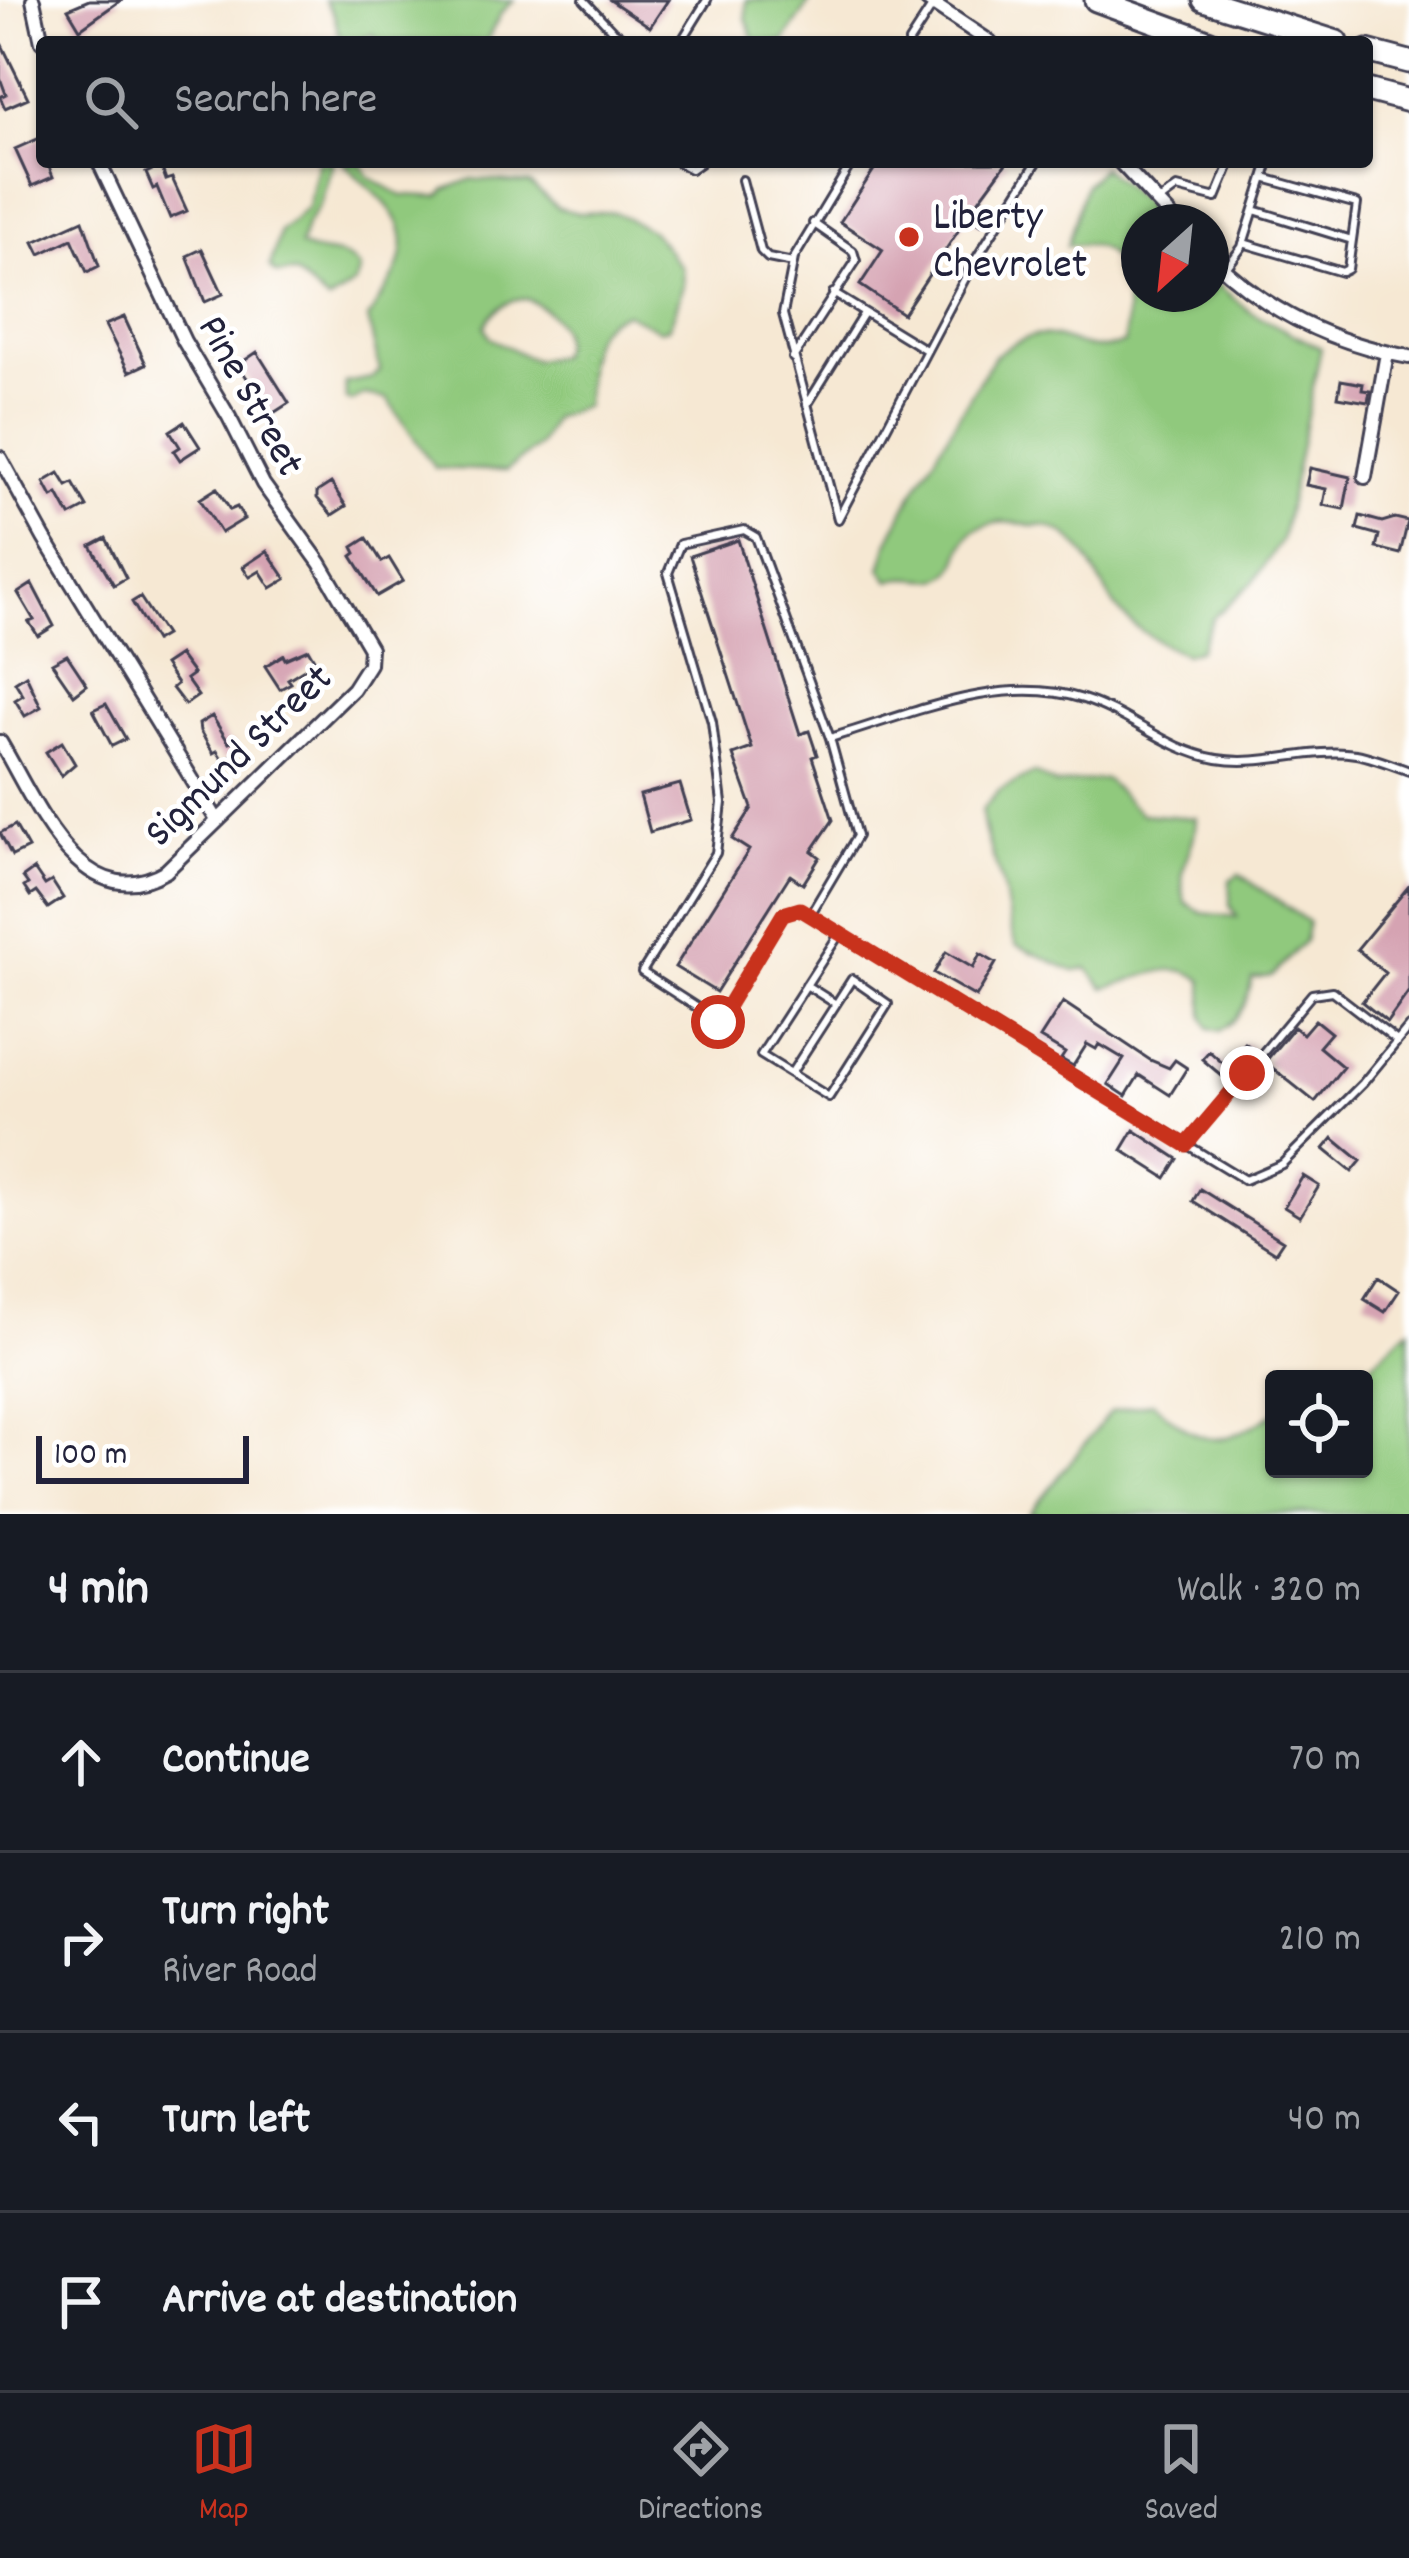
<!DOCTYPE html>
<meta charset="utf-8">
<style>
:root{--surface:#171b24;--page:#20242c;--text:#f1f3f6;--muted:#9ea1a6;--line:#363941;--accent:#c8321e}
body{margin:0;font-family:Dekko,sans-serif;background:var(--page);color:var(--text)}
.controls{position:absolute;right:36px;bottom:36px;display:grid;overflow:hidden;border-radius:12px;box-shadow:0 3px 9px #0004}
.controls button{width:108px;height:108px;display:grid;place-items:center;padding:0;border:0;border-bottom:3px solid var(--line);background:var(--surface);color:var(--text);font:60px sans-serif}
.compass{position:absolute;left:1121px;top:204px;width:108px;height:108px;border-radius:50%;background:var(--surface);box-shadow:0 3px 9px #0004;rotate:207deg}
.scale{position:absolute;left:36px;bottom:30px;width:213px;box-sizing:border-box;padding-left:12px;border:6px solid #22223b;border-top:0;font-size:33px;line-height:42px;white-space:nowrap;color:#22223b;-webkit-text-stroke:9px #fff;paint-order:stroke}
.stop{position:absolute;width:36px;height:36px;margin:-27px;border:9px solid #c8321e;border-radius:50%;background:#fff}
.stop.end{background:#c8321e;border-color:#fff;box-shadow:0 3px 12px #0008}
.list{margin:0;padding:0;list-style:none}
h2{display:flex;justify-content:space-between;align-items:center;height:156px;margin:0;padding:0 48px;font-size:51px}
h2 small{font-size:39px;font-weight:400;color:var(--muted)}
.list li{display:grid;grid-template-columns:78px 1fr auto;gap:36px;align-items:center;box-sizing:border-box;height:180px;padding:0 48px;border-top:3px solid var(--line)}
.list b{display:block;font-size:45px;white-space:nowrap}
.list p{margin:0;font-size:39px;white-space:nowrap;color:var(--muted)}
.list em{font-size:39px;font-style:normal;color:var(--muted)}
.icon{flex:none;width:66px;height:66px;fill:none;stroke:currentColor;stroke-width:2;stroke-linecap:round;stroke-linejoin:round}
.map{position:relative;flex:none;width:1409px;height:1514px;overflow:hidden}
.search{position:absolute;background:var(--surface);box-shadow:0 3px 9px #0004;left:36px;right:36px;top:36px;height:132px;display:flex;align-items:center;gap:30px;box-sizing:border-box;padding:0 42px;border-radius:12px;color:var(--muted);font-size:45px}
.sheet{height:876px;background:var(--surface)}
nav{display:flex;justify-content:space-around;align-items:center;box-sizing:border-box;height:168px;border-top:3px solid var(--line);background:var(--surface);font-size:33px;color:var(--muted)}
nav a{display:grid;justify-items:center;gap:6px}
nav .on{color:var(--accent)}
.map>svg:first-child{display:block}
.green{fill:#90c97d;stroke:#59765c;stroke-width:3;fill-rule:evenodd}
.building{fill:#d5a3b2}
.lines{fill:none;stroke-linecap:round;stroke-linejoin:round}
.service-casing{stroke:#424052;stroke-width:12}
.minor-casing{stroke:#424052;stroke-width:18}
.motorway-casing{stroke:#424052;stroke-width:27}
.service{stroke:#fff;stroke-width:6}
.minor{stroke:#fff;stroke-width:12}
.motorway{stroke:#fff;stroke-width:21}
.route{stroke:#c8321e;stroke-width:15}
.poi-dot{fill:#c8321e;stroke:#fff;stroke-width:4.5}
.labels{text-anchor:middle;stroke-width:9;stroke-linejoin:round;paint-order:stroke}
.poi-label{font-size:42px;fill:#22223b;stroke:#fff;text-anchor:start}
.street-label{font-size:42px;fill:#22223b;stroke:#fff}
</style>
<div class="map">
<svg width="1409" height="1514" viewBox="0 0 1409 1514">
<rect width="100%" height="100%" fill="#fff"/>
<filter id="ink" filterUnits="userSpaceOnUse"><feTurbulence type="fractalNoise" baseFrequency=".00833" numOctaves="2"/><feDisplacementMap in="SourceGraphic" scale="24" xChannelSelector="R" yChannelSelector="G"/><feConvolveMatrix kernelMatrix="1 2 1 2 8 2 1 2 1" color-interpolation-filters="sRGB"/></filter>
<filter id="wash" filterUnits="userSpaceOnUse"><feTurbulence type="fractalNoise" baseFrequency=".004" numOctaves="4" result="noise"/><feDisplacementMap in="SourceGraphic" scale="48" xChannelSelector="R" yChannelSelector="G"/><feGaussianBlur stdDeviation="2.7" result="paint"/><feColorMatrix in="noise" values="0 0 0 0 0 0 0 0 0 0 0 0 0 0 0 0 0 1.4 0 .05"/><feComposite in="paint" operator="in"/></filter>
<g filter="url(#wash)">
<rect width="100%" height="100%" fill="#f6e8d3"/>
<path class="green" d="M324 0H514L501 13 486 42H380L372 34 358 42H341L334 15Z
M746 0H811L784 42H755L746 18Z
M318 162H333L320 205 306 225 300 246C322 258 344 247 360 270L355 284 328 302 295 273 277 274 270 267 280 232 308 207Z
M343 162H360L369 177 402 196C416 193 426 198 440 196L446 189 472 179 530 184 558 208 578 213 614 212 652 231 682 268 683 285 676 309 669 327 660 330 626 313C579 325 589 369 585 406L553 418 540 444 506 471 435 468 387 399 364 395 350 402 346 399 345 383 372 378 380 371 368 319C376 303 389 288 397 270 419 216 374 197 343 162ZM527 299C550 309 571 330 558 356L534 360 490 338 485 326C493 309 508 299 527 299Z
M1102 167 1145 204 1156 222H1139V294H1211V279L1250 312 1321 348 1281 541 1253 582 1213 618 1199 649 1185 654C1160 644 1125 624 1111 600 1094 573 1082 534 1045 526 1039 525 1032 527 1026 525 1011 521 996 521 981 527 956 535 966 565 944 577 929 584 910 573 890 581L881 569 889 541 912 495 994 356C1059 306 1068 365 1124 343 1130 296 1129 235 1067 246L1085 185Z
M1034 773 1056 785 1105 779 1141 814 1196 818C1196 852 1175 861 1185 902L1202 913 1237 917 1230 905V880L1239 874 1308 922 1304 941 1272 976 1252 979C1247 1003 1242 1017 1220 1031L1209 1028 1204 1017 1203 981C1176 955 1135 982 1104 988L1087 968 1074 971 1016 945C1007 923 1008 908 1003 887 996 861 983 838 982 810L999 791Z
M1409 1328V1514H1029L1110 1412 1153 1402C1204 1448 1216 1450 1274 1413V1469H1364V1379H1345L1364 1371Z"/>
<g id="blocks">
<path class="building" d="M89 0H121L80 29 68 9Z
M610 0H668L650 27Z
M0 41 28 98 5 108 0 97 6 94 0 78Z
M42 137V162H47L53 177 32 186 15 149Z
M879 162H1007L976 204 989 213 981 225 968 216 903 314 860 285 883 250 840 222Z
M161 166 166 180 172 178 187 211 170 218 157 187 153 189 146 173Z
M83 220 99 266 87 272 72 239 40 254 34 242Z
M202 249 223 294 205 302 187 256Z
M124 317 146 364 129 372 105 325Z
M257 352 289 403 272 414 238 365Z
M1341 380 1363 384 1362 390 1370 391 1368 402 1338 397Z
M184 422 200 447 180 460 174 451 180 447 170 431Z
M1310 468 1350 477 1344 509 1323 505 1326 489 1306 485Z
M59 473 67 486 73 483 87 507 70 516 58 494 52 497 44 482Z
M331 483 346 506 332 515 317 498V492Z
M217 488 230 510 237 507 244 519 221 533 200 499Z
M1360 516 1382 522 1395 518 1408 521 1400 554 1376 548 1379 535 1357 529Z
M106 538 126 578 114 585 91 546Z
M367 538 382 562 389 558 403 581 377 596 352 556 356 553 353 547Z
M738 540 800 734 809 731 817 755 812 757 833 820 812 851 820 857 803 884 790 875 716 992 675 967 749 850 732 839 752 808 733 755 752 748 690 556Z
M267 551 286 579 271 588 260 571 250 577 243 567Z
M32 584 54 626 38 636 29 622 34 620 18 593Z
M140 597 165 635 155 641 132 602Z
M308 649 314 659 307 662 309 666 288 679 291 683 280 689 265 666 283 655 285 659Z
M67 655 87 685 74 695 52 663Z
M179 655 193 674 186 679 198 696 185 705 172 688 177 684 164 665Z
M26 675 41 707 25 716 15 700 23 695 15 682Z
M106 704 126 739 112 746 93 710Z
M212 716 229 743 233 741 238 752 223 760 217 751 213 753 200 731 199 724Z
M62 742 75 764 61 776 46 752Z
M680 784 691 820 650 832 640 795Z
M15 825 28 848 12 856 0 833Z
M34 869 45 885 52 881 63 898 48 908 36 892 30 896 24 887 28 884 23 877Z
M1409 886V991L1387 1022 1362 1002 1385 973 1357 949Z
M946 952 973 968 980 954 996 963 976 997 934 973Z
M1063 1002 1150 1060 1169 1068 1175 1060 1187 1068 1170 1095 1139 1075 1126 1096 1108 1084 1124 1059 1099 1044 1096 1049 1087 1044 1073 1066 1061 1059 1065 1053 1040 1038Z
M1315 1020 1331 1033 1319 1047 1343 1067 1315 1102 1265 1062 1294 1027 1303 1034Z
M1245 1043 1254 1050 1229 1082 1202 1059 1209 1051 1226 1066Z
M1134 1130 1178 1159 1166 1178 1122 1150Z
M1333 1138 1361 1161 1352 1172 1324 1149Z
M1303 1176 1319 1186 1300 1217 1284 1207Z
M1200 1189 1283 1241 1275 1253 1193 1201Z
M1378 1277 1399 1291 1385 1312 1364 1299Z"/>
</g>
</g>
<g filter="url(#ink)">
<use href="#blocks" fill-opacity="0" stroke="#424052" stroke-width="3"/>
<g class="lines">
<g class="service-casing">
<path id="service" d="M584 0 612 30 605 42
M612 30 631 42
M681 42 707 0
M909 42 933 5
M678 162 691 169 701 162
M852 162 794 258 783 314 838 519 971 267 1037 162
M742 180 761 251 768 258 793 263
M1158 202 1177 188 1216 198 1231 162
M1254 210 1352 240
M1243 243 1342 272 1348 269 1357 204 1264 178
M1227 267 1242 247 1269 162
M833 293 926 350
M793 358 856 261 853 251 813 223
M807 405 864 313
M830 738 756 537 744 530 680 544 668 573 712 722 722 803 716 853 642 972 718 1021 783 914 800 909 1245 1180 1282 1164 1363 1083 1409 1027
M810 915 857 836 830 738C909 715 1000 673 1083 699 1131 714 1166 750 1217 759 1263 767 1311 747 1356 754 1373 757 1393 765 1409 771
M806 985 836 1004 852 979 888 1004 829 1097 761 1055 840 933
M792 1072 836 1004
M1186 1145 1312 994 1332 991 1397 1041"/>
</g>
<g class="minor-casing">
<path id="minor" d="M33 0 42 42
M927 0 990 42
M1120 162 1176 222
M1211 257C1267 312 1332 343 1409 357
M0 458 44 538 217 820
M1365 477 1387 353
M0 742C35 800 81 920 166 871L353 689 369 664 370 648 320 563 263 484 229 417 184 341 99 162"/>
</g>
<g class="motorway-casing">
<path id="motorway" d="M1096 0 1210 42
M1204 0 1337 42
M1367 51 1409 62
M1367 90 1409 101"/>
</g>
<use href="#service" class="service"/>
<use href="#minor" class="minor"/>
<use href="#motorway" class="motorway"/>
</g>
</g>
<g class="lines" filter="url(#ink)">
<path class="route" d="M718 1022 783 914 800 909 1186 1145 1247 1073"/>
</g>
<circle class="poi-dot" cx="909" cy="237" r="12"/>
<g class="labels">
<g class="poi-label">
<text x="933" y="228">Liberty<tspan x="933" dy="48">Chevrolet</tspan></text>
</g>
<g class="street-label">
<text transform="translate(254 394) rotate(61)" y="15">Pine Street</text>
<text transform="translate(236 753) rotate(-44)" y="15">Sigmund Street</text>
</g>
</g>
</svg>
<div class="controls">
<button><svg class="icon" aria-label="locate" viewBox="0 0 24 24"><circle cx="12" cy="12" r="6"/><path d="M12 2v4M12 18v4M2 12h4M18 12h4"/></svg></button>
</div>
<svg class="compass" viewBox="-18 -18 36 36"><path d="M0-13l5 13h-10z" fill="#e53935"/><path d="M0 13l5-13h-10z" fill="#9ea1a6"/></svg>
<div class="scale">100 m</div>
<div class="stop" style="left:718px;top:1022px"></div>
<div class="stop end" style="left:1247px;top:1073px"></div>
<div class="search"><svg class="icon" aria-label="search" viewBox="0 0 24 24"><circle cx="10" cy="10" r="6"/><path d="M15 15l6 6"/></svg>Search here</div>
</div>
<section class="sheet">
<h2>4 min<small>Walk · 320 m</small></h2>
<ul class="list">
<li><svg class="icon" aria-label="ahead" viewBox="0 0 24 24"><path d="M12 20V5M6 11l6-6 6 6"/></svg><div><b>Continue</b></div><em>70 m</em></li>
<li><svg class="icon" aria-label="right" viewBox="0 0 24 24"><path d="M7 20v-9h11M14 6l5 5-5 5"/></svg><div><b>Turn right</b><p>River Road</p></div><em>210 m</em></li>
<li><svg class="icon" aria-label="left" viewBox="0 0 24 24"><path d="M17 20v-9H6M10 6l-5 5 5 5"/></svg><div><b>Turn left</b></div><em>40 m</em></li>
<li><svg class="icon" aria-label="arrive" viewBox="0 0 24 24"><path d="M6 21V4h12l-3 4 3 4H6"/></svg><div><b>Arrive at destination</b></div></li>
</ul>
</section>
<nav>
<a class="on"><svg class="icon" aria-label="map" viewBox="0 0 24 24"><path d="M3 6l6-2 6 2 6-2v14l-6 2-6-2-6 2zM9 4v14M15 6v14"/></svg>Map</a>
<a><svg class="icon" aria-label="directions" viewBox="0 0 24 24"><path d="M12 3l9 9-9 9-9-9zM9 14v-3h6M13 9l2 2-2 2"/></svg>Directions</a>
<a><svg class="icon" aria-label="saved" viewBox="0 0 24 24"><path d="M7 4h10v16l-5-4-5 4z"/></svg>Saved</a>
</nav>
